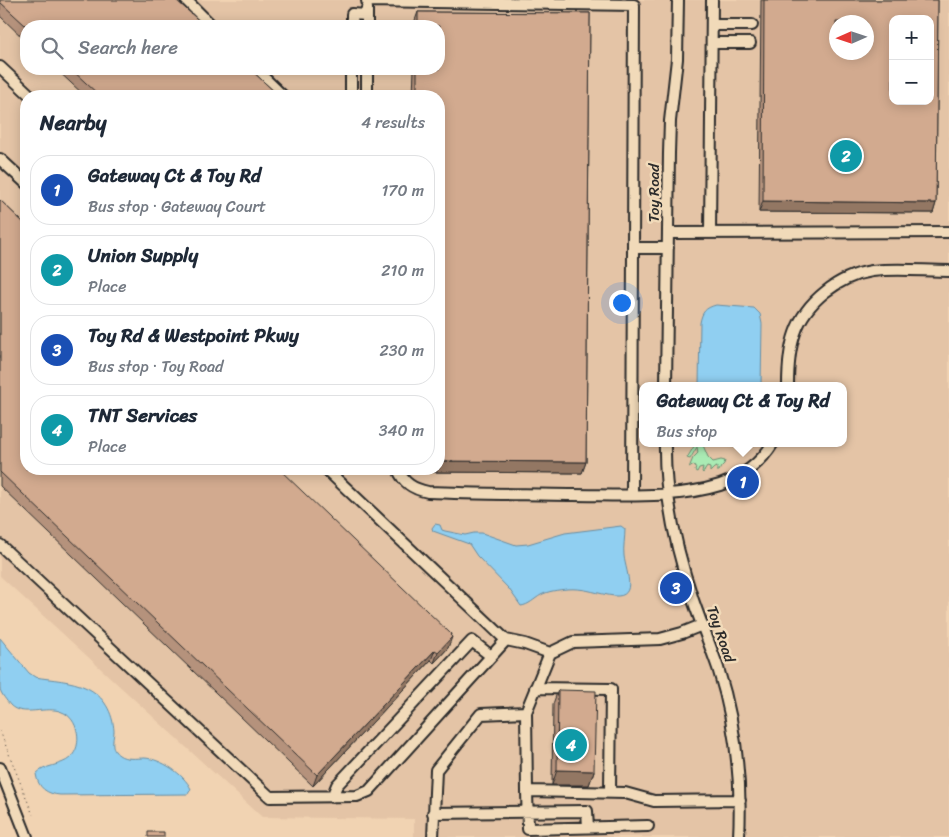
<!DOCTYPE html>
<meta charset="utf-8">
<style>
:root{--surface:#fff;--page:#f2f2f3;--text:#1f2937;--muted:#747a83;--line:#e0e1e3;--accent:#1a73e8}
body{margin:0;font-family:Sriracha,sans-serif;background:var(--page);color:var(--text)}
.controls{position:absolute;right:15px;top:15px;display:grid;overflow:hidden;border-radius:10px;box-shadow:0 2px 12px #0003}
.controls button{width:45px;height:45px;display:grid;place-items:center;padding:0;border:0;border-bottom:1px solid var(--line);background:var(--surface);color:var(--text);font:25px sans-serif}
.compass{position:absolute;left:829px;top:15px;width:45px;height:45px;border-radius:50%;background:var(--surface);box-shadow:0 2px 12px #0003;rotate:267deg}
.you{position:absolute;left:621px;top:302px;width:18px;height:18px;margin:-12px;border:4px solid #fff;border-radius:50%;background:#1a73e8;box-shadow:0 0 0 8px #1a73e833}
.badge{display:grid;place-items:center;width:32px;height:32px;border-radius:50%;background:var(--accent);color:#fff;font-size:16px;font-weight:700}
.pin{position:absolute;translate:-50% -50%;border:2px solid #fff;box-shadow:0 1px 5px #0006}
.popup{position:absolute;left:639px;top:382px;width:208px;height:65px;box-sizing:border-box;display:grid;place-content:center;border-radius:10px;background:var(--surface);filter:drop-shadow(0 1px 4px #0005);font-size:16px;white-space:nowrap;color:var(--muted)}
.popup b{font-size:19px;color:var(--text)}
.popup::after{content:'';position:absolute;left:50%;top:100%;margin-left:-10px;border:10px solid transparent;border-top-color:var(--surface)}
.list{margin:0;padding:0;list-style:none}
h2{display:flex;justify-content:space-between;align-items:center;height:65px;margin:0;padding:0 20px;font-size:21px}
h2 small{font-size:16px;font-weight:400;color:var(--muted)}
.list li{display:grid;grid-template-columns:32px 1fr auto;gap:15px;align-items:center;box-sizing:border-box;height:70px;margin:0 10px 10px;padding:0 10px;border:1px solid var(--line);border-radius:20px}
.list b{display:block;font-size:19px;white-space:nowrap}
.list p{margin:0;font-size:16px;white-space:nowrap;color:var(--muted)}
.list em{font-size:16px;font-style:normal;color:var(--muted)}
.icon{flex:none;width:28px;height:28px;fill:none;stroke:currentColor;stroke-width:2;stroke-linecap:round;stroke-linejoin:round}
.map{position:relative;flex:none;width:949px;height:837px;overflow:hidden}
.search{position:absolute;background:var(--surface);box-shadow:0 2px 12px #0003;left:20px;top:20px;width:425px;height:55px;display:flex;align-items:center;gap:12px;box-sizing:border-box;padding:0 18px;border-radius:20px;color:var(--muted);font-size:19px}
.panel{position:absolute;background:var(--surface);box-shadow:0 2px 12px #0003;left:20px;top:90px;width:425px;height:385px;border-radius:20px}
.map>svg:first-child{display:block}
.built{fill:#e4c4a6;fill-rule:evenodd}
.green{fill:#aaebb4;stroke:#6a8b70}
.water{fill:#90cff1;stroke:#688da2}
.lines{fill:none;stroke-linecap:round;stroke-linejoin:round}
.minor-casing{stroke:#2b2b2b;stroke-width:14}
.path{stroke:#2b2b2b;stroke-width:1;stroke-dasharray:1 4;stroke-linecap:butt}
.minor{stroke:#f1dab9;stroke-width:10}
.wall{fill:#b5927b;stroke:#2b2b2b}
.shaded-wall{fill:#937764;stroke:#2b2b2b}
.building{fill:#d2aa8f;stroke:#2b2b2b;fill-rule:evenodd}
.labels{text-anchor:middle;stroke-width:5;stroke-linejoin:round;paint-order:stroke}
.street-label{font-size:15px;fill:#2b2b2b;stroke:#f1dab9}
</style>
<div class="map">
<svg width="949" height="837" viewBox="0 0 949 837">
<rect width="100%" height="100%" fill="#f1d3b2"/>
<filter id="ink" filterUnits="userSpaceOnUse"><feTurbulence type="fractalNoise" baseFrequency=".02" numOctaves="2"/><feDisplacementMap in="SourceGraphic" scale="10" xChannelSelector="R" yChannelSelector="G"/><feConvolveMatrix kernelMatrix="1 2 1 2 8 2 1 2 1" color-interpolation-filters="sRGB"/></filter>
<g filter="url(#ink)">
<path class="built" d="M0 0H949V837H414V819L262 817 0 576ZM893 19H930V101H893ZM836 22H866V52H836ZM26 26H439V69H26ZM26 96H439V469H26ZM643 386H843V443H643Z"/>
<path class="green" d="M696 443H702L708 457 713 462 721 460 725 461 724 464 721 467 719 471H717V467L714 468 710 472V468L707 467 703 473 702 472 703 467 699 468 697 472 695 471 696 468 694 465 689 468 693 458 698 453 697 447 690 459 687 458Z"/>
<path class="water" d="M716 305 754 308 760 314 762 324 761 386H699L700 323C702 312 705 308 716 305Z
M435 524 440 525 442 530 445 531 465 535 474 533H482L516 545 528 544 565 533 621 526 625 529C625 538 623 547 624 556 626 573 640 602 608 595 592 592 584 588 567 589 558 590 548 591 541 595 534 599 529 605 521 606L509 589 477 556 469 544 433 531 432 528Z
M0 638 29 673 35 677C52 680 71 680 87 688 104 696 113 713 114 731 114 736 112 741 113 746 113 749 116 753 119 755 126 760 136 758 145 758 161 759 184 774 191 789L188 794 60 795C47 794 38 788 36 774 44 765 61 766 70 758 84 745 78 718 62 712 47 705 22 718 10 705 7 701 1 694 0 689 0 673 0 654 0 638Z"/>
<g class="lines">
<g class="minor-casing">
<path id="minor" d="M186 0 212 26
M367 1 634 5 632 495
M367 8V26
M713 25H752
M352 26V14L367 15
M712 43H750
M0 67 31 96
M255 69 283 96
M367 69V96
M351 96V69
M0 159 26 183
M668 233 949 232
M710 233 712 0
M633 248H668
M666 386 669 153 670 121 677 59 678 0
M788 386C788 368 789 350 795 333 806 301 839 276 872 271 897 268 924 271 949 271
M665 443C664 497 676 549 693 600 701 623 710 645 718 668 735 722 742 780 739 837
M326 469 506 640 525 644 550 653
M398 469C403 483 413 489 428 492 476 494 525 494 573 495 619 495 676 499 720 485 741 478 761 463 773 443
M0 545 270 797 357 796 369 791 506 640
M550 653 526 712 527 791 625 793 654 801 740 800
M550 653 573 642 660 639 682 633 702 625
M535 688 611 689 610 792
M0 768 27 837
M527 791 528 829 648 826
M332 797 337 785 472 641 491 656
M433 813 587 811 588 827
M433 837 436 770 481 714 526 712"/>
</g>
<path class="path" d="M0 731 33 815"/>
<use href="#minor" class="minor"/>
</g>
<path class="wall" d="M0 0 26 26V41L0 16Z
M761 0H938L936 203 933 213 759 212Z
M418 12 590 13 586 462 582 473 432 472V469H439V96H413L414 69H439V26H414V23Z
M56 69H250L279 96H85Z
M0 200 450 636 448 648 434 663 431 660 313 786 0 486Z
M558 690 594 771 589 785H552L553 704Z"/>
<path class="shaded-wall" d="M763 201 936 203 933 213 759 212Z
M439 461 586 462 582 473 432 472 433 469H439Z
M451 634 448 641 452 637 448 648 434 663 438 652Z
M435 650 431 660 313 786 317 775Z
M557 770 594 771 589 785H552Z"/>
<path class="building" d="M0 0H176L205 26H26L0 2Z
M764 0H938L936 203 763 201ZM893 19H930V101H893ZM836 22H866V52H836Z
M418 12 590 13 586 462 439 461V96H417V69H439V26H418Z
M71 69H250L279 96H100Z
M0 200 26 225V469H279L451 634 450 635 452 637 438 652 435 650 317 775 0 472Z
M558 690 596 691 594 771 557 770Z
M148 832H164V837H148Z"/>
</g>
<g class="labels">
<g class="street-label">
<text transform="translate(654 193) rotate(-90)" y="5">Toy Road</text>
<text transform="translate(721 634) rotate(71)" y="5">Toy Road</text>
</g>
</g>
</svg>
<div class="controls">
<button>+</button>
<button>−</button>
</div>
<svg class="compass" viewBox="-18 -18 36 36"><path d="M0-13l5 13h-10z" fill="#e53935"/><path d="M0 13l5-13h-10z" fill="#747a83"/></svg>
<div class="you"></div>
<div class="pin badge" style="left:743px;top:482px;background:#1a4fb4">1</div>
<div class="popup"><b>Gateway Ct &amp; Toy Rd</b>Bus stop</div>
<div class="pin badge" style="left:846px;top:156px;background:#0f9aa8">2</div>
<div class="pin badge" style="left:676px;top:588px;background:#1a4fb4">3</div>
<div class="pin badge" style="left:571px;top:745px;background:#0f9aa8">4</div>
<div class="search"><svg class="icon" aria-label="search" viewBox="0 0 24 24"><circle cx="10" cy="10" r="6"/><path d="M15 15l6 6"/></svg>Search here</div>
<section class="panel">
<h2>Nearby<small>4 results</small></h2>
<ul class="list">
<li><span class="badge" style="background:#1a4fb4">1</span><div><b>Gateway Ct &amp; Toy Rd</b><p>Bus stop · Gateway Court</p></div><em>170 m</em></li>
<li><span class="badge" style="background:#0f9aa8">2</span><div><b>Union Supply</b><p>Place</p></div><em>210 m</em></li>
<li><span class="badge" style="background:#1a4fb4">3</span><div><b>Toy Rd &amp; Westpoint Pkwy</b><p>Bus stop · Toy Road</p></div><em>230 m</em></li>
<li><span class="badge" style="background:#0f9aa8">4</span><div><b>TNT Services</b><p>Place</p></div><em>340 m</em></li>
</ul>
</section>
</div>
